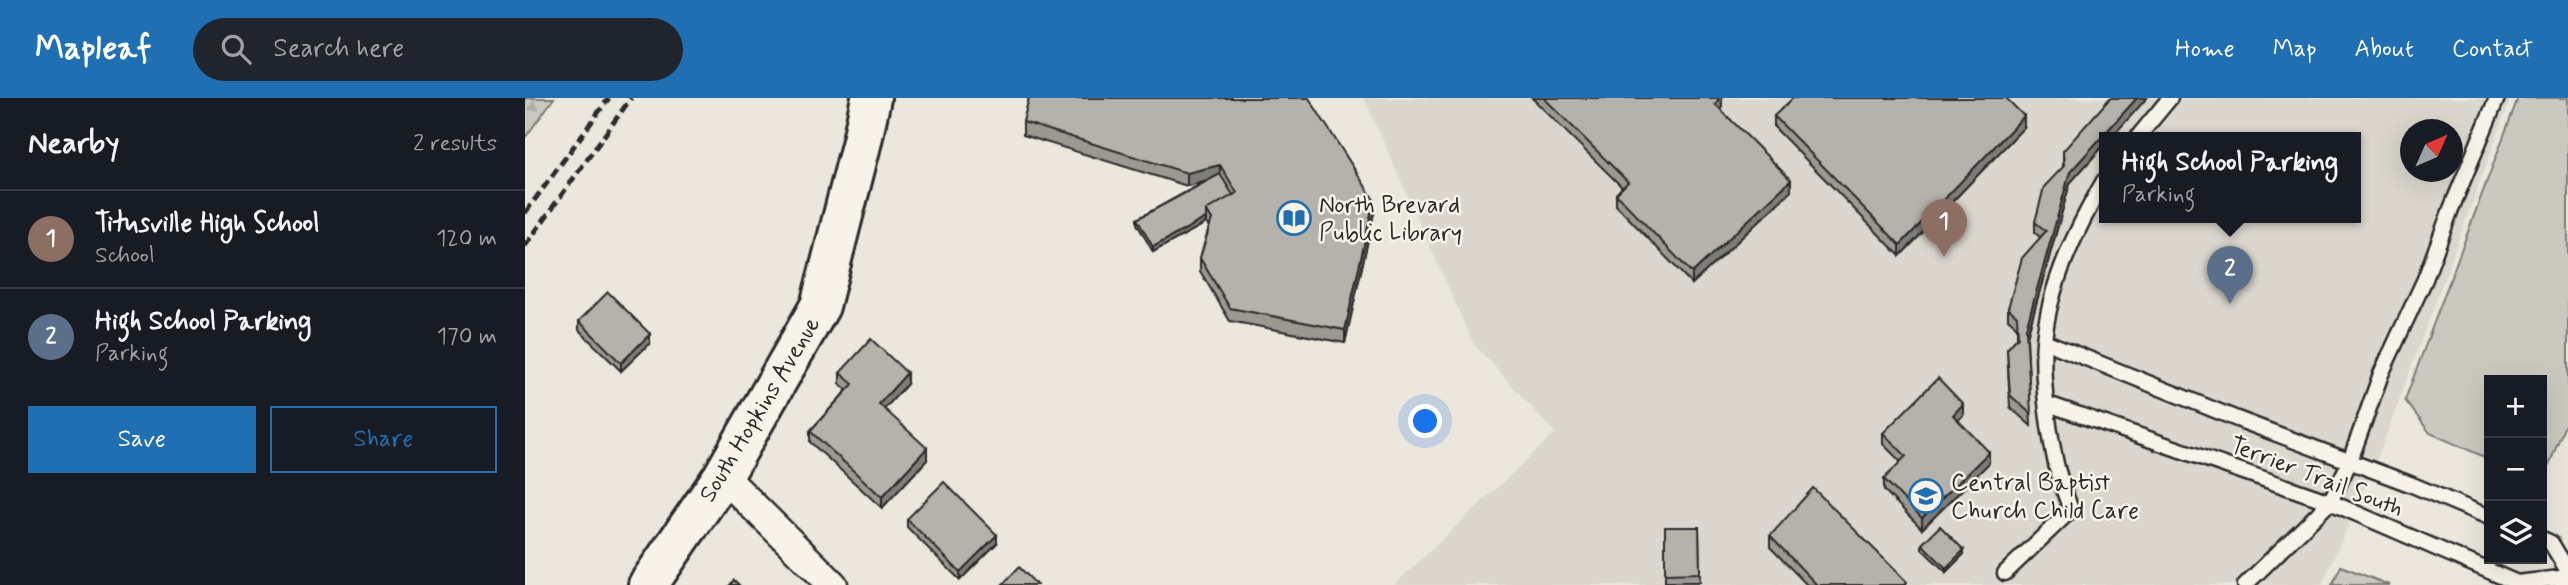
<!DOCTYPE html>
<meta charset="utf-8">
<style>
:root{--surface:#171b24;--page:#20242c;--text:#f1f3f6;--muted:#9ea1a6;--line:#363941;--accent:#1f6fb2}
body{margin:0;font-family:Mynerve,sans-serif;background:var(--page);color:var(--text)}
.controls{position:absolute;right:21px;bottom:21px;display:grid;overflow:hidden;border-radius:0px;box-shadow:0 7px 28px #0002}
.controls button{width:63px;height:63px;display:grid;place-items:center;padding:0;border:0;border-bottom:2px solid var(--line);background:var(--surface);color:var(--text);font:35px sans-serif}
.compass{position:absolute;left:1875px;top:21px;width:63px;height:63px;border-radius:50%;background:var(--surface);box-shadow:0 7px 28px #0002;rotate:45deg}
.you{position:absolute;left:901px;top:324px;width:24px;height:24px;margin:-18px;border:5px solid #fff;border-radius:50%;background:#1a73e8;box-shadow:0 0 0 10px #1a73e833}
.badge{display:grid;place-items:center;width:46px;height:46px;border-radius:50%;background:var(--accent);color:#fff;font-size:23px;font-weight:700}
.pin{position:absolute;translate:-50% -58px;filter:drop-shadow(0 2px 4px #0008)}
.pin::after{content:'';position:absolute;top:37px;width:24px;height:21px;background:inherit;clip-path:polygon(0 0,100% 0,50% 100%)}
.popup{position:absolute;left:1574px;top:34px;width:262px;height:91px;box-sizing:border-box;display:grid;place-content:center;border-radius:0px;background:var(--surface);filter:drop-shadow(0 2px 5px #0005);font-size:23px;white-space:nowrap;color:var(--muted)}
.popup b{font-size:26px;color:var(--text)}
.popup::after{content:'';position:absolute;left:50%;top:100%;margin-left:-14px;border:14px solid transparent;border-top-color:var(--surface)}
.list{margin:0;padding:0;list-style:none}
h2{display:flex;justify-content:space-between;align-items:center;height:91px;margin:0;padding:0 28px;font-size:30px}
h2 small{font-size:23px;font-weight:400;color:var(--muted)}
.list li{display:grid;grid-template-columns:46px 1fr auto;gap:21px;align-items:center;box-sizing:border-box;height:98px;padding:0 28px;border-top:2px solid var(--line)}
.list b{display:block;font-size:26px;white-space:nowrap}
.list p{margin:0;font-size:23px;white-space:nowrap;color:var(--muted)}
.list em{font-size:23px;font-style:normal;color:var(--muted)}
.actions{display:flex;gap:14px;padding:21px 28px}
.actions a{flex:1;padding:16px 0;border:2px solid var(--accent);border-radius:0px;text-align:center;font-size:24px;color:var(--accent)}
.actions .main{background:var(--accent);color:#fff}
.icon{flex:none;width:38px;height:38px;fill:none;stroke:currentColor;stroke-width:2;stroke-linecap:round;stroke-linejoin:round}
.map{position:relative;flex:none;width:2043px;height:487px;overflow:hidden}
header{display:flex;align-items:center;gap:42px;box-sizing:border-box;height:98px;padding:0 35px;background:var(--accent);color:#fff}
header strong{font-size:33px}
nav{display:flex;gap:38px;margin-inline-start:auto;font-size:24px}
.search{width:490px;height:63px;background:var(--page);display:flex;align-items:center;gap:18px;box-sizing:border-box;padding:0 24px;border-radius:38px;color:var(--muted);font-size:26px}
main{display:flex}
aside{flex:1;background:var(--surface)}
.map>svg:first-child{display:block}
.built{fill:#dbd7ce;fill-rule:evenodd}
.green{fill:#cbc8bf;stroke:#7b7a75;stroke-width:2}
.forest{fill:url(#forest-firs);stroke:#7b7a75;stroke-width:2}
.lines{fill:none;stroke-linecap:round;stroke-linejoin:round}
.lane-casing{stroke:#2b2b2b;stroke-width:19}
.street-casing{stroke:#2b2b2b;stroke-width:33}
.secondary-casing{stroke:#2b2b2b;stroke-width:44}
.lane{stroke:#f7f3e8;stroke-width:14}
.street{stroke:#f7f3e8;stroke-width:28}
.secondary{stroke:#f7f3e8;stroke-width:38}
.rail{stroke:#2b2b2b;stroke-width:5;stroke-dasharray:10 5;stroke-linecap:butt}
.wall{fill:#9c9993;stroke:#2b2b2b;stroke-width:2}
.shaded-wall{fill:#7f7d78;stroke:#2b2b2b;stroke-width:2}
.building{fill:#b5b2ab;stroke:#2b2b2b;stroke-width:2}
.labels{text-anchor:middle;stroke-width:5;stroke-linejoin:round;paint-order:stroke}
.poi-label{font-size:24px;fill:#2b2b2b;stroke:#f7f3e8;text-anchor:start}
.street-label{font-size:24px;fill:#2b2b2b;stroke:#f7f3e8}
</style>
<header>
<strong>Mapleaf</strong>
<div class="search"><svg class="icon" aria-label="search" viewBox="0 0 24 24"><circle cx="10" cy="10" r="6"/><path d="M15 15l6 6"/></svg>Search here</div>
<nav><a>Home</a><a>Map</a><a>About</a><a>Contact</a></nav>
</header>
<main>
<aside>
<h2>Nearby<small>2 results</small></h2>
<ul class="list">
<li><span class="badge" style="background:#8d6e63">1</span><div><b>Titusville High School</b><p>School</p></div><em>120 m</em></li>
<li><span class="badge" style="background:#5c6f8a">2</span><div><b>High School Parking</b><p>Parking</p></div><em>170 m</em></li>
</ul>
<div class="actions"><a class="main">Save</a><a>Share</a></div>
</aside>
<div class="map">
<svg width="2043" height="487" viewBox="0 0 2043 487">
<defs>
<pattern id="forest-firs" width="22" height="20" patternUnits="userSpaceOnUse" patternTransform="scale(1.75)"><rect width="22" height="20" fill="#cbc8bf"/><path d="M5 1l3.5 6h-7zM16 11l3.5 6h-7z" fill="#aeaca4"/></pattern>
</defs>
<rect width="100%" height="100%" fill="#ebe7dd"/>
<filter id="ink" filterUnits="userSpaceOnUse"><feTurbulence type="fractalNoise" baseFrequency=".0143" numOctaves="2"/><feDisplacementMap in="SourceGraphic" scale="14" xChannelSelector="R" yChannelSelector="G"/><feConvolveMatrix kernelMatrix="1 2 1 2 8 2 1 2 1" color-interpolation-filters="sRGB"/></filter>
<g filter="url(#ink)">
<path class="built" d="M839 0H1986L1855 354 1797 487H869L1030 335 948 245ZM1885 32H1927V74H1885ZM1579 40H1831V120H1579Z"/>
<path class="green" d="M1993 0H2043V319L2024 367 2017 373V282H1964V361L1905 335 1880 302Z
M1816 468 1864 487H1807Z"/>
<path class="forest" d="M0 0H29L0 40Z"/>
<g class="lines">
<g class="lane-casing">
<path id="lane" d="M1612 40 1645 0
M1519 243 1712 321 1885 386 1964 419
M1523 306 1805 404 1992 485 2043 479
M2017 441 2026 445 2043 473
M1480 475 1546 412C1540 395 1533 378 1530 361 1523 328 1516 276 1519 243 1524 187 1551 132 1579 83
M1720 487 1805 404 1825 363 1856 276 1900 181 1926 111 1972 0"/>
</g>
<g class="street-casing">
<path id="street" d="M198 378 308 487"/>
</g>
<g class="secondary-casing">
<path id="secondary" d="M123 487 198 378 295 208 337 43 346 0"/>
</g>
<use href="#lane" class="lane"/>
<use href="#street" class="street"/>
<use href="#secondary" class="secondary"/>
<path class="rail" d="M0 115 84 0
M0 148 106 0"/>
</g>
<path class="wall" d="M504 0 849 115 820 245 705 223 675 173V160L684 129 681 125 628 154 612 126V121L681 83 662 88 498 37V24Z
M1007 0H1197V8L1195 11 1266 93 1167 186 1091 107V96L1097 89Z
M1249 18 1499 29 1375 158 1249 29Z
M1579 40V47L1545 85 1502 239 1506 328 1485 309 1482 251 1492 240V229L1483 221V210L1515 139 1510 135V124L1538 69V53Z
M54 223 125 245 96 273 54 232Z
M315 275 382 286 359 311 402 362 357 410 285 344V333L322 292 315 286Z
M1438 317 1433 322 1464 365 1397 431 1359 392V381L1376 364 1358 346V335Z
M382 421 472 445 435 482 382 429Z
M1140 429H1174L1175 484H1140Z
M1245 438 1382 487H1282L1245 449Z
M1397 446 1439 456 1421 474 1397 451Z"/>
<path class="shaded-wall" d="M1195 0H1197V8L1190 17V6Z
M1612 0H1622L1586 40H1579V47L1545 85 1501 241V230L1545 74Z
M1499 18V29L1375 158V147Z
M695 67V80L662 88V75Z
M1266 82V93L1167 186V175Z
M849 102V115L820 245V232Z
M681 120V125L628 154V149Z
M125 236V245L96 273V265Z
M382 275V286L354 317V306Z
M1438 306V317L1428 328V317Z
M402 350V362L357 410V399Z
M1464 354V365L1397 431V420Z
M472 437V445L435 482V474Z
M1439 452V456L1421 474V470Z"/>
<path class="building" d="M504 0H784L849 102 820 232 705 210 675 160 687 121 681 112 712 95 695 67 662 75 498 24Z
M1019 0H1195L1190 6 1266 82 1167 175 1091 96 1103 84Z
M1268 0H1481L1499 18 1375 147 1249 18Z
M1585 0H1612L1545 74 1501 230 1506 316 1485 297 1482 251 1493 239 1492 218 1483 210 1497 160 1521 133 1510 124 1519 89 1539 68 1538 53Z
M695 76 708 97 681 112V120L628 149 612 121Z
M83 194 125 236 96 265 54 223Z
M346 241 382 275 354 306 402 350 357 399 285 333 328 286 315 275Z
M1413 280 1438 306 1428 317 1464 354 1397 420 1359 381 1381 358 1358 335Z
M419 384 472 437 435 474 382 421Z
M1288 390 1382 484 1380 487H1292L1245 438Z
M1415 428 1439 452 1421 470 1397 446Z
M1140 429H1174L1175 475 1140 476Z
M494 469 512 487H477Z
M209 482 214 487H205Z"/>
</g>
<defs>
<g id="library-ring" transform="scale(1.75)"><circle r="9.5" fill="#f7f3e8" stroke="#1f6fb2" stroke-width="1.5"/><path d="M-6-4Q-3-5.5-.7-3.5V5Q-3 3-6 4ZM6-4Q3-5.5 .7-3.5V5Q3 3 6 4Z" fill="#1f6fb2"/></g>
<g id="school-ring" transform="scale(1.75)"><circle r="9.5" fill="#f7f3e8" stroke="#1f6fb2" stroke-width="1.5"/><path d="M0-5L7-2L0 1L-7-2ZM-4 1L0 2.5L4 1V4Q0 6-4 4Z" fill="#1f6fb2"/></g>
</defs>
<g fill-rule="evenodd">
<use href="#library-ring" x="769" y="120"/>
<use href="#school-ring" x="1401" y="398"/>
</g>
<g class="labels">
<g class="poi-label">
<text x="794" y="114">North Brevard<tspan x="794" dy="28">Public Library</tspan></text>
<text x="1426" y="392">Central Baptist<tspan x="1426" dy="28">Church Child Care</tspan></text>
</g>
<g class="street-label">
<text transform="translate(234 311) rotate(-59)" y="8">South Hopkins Avenue</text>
<text transform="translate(1792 378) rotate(21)" y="8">Terrier Trail South</text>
</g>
</g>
</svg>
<div class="controls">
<button>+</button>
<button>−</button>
<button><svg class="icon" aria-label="layers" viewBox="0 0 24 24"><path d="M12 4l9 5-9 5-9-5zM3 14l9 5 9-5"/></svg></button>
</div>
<svg class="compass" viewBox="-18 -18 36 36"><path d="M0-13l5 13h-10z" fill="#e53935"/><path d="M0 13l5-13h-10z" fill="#9ea1a6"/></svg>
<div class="you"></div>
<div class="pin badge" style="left:1419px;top:159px;background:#8d6e63">1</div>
<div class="pin badge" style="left:1705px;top:206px;background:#5c6f8a">2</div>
<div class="popup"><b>High School Parking</b>Parking</div>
</div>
</main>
